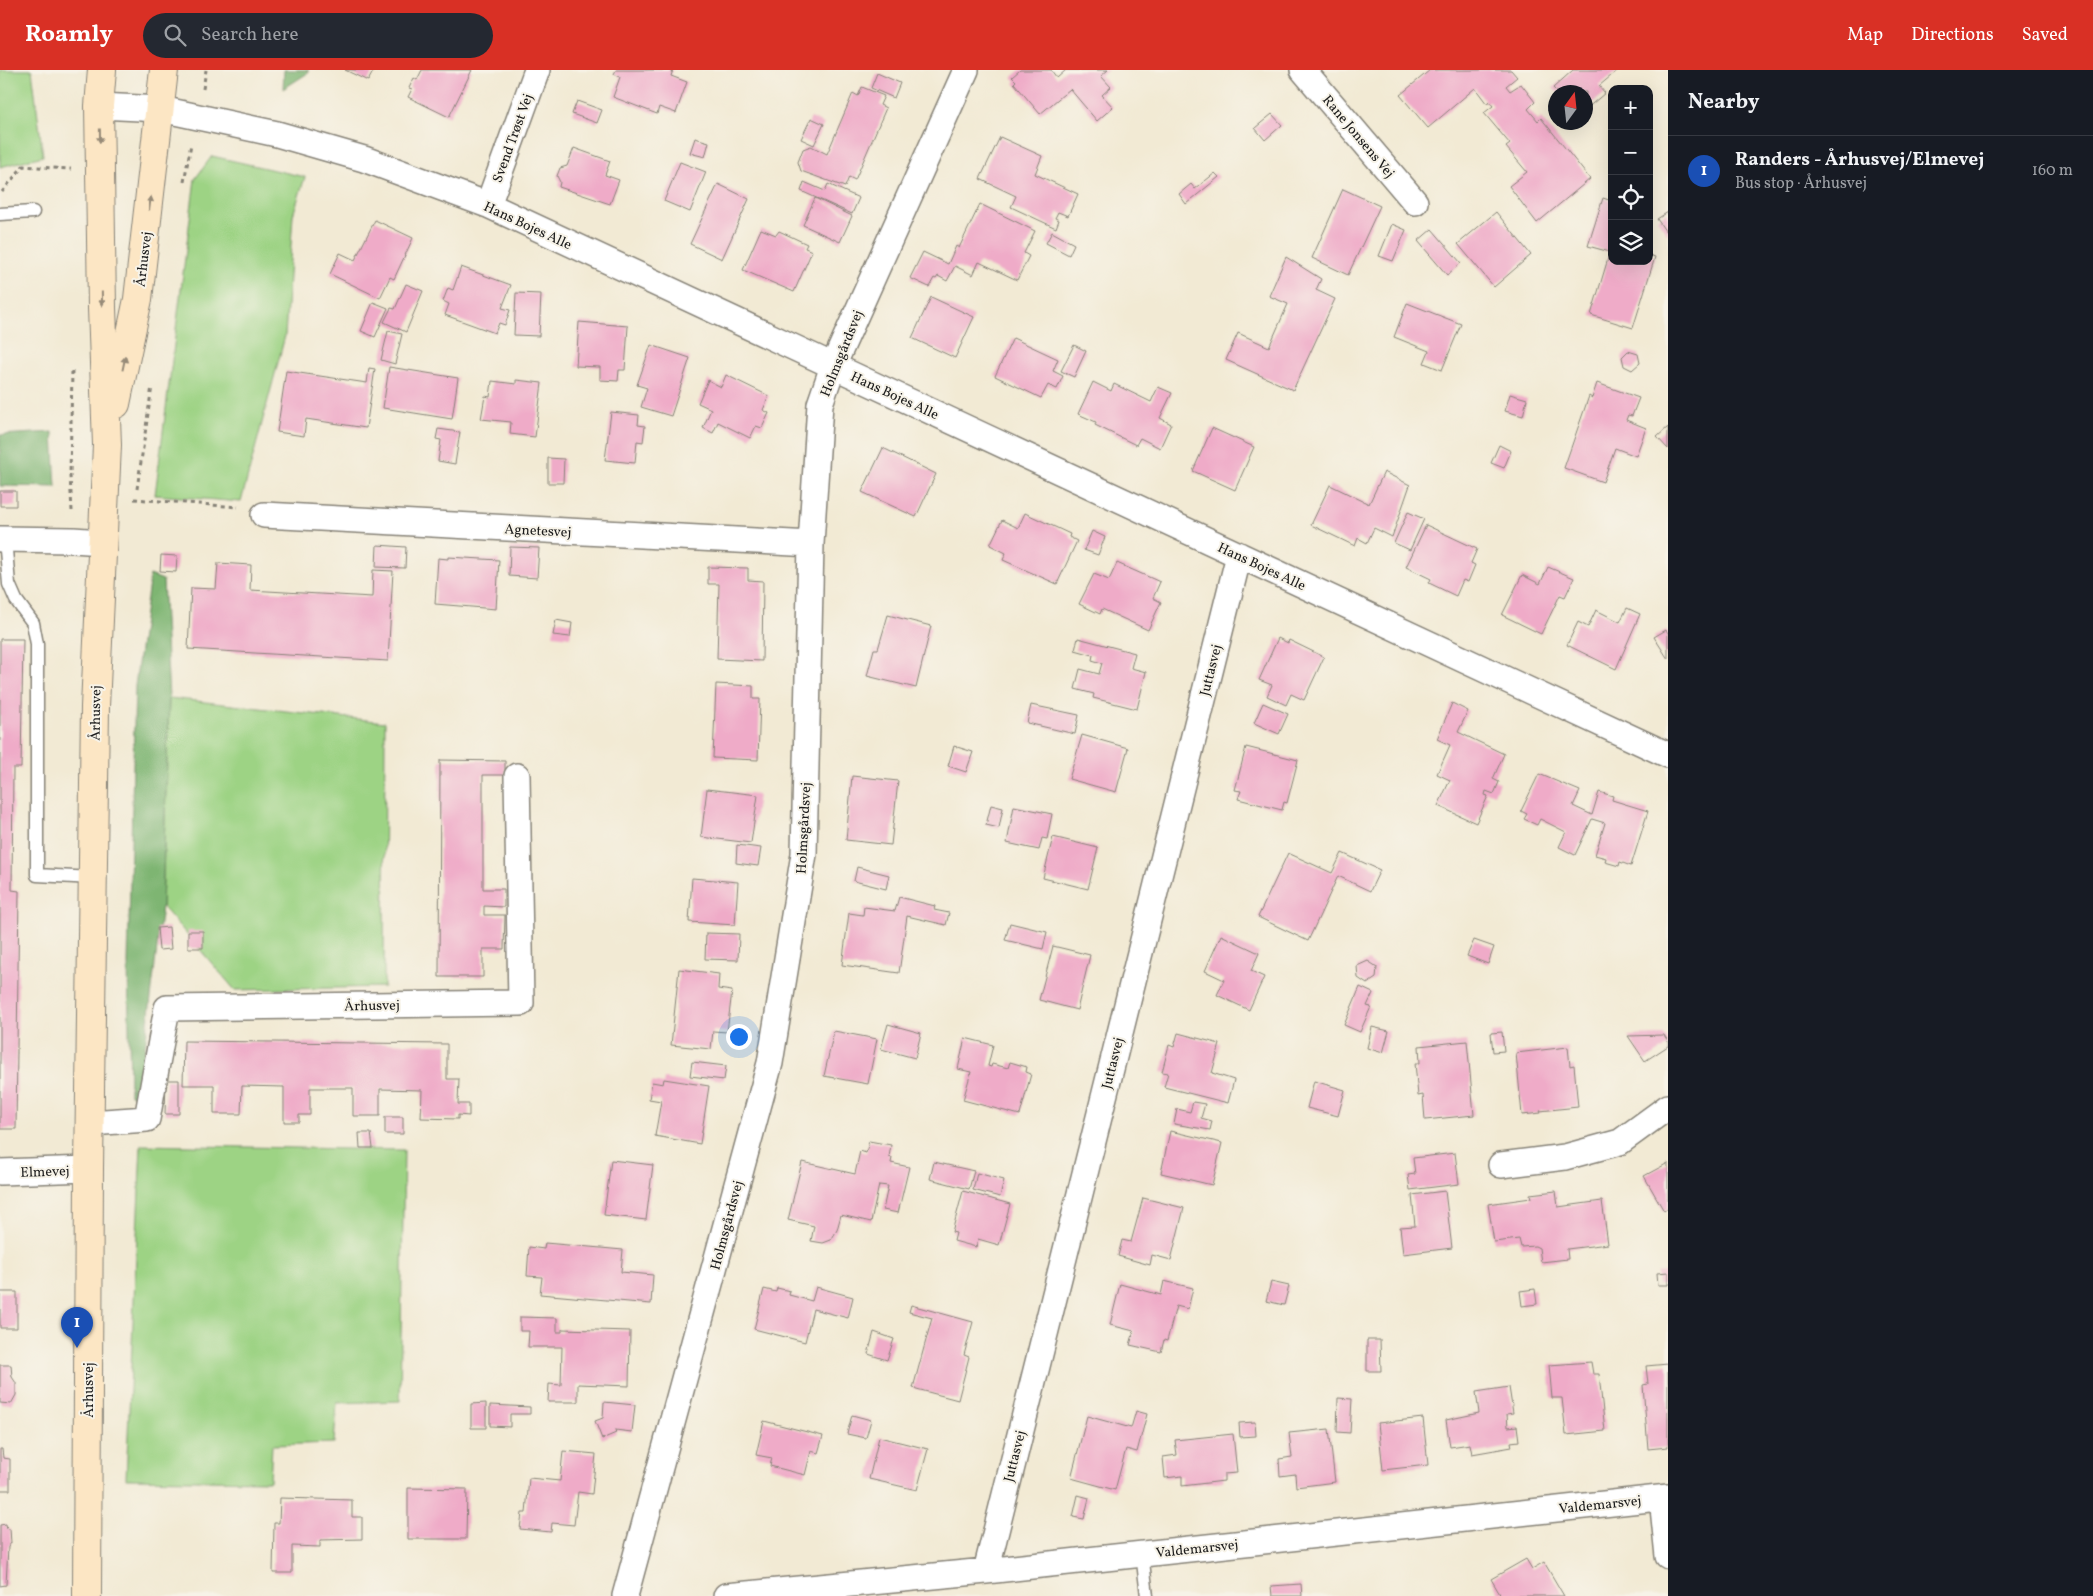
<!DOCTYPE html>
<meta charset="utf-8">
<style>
:root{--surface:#171b24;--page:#242831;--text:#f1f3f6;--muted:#9ea1a6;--line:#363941;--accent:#d93025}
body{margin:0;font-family:Vollkorn,serif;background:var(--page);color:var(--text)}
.controls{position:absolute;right:15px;top:15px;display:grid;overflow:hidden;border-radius:10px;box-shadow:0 5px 20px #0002}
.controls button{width:45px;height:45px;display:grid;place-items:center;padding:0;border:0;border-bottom:1px solid var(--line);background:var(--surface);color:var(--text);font:25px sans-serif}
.compass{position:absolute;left:1548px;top:15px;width:45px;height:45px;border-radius:50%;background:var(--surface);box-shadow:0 5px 20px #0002;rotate:15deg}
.you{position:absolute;left:738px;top:966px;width:18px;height:18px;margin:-12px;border:4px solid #fff;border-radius:50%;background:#1a73e8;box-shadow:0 0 0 8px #1a73e833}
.badge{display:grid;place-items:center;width:32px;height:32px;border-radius:50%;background:var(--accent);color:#fff;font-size:16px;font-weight:700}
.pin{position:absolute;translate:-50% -41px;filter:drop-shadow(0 1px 2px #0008)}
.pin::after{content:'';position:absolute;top:26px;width:18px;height:15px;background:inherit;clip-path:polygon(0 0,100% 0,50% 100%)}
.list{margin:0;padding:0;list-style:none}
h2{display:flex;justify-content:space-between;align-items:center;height:65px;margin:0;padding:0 20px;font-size:21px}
h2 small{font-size:16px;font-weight:400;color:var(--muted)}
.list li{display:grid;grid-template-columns:32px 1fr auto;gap:15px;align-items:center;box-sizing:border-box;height:70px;padding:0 20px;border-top:1px solid var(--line)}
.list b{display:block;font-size:19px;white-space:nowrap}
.list p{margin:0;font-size:16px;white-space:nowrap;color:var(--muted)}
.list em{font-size:16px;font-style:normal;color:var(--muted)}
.icon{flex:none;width:28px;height:28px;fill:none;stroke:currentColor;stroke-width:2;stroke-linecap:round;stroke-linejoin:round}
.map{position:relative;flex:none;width:1668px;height:1526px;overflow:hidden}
header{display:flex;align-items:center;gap:30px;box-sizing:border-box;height:70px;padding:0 25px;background:var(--accent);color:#fff}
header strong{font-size:24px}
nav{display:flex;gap:28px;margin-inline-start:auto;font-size:18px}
.search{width:350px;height:45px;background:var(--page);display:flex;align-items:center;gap:12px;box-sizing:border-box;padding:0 18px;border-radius:28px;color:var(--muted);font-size:19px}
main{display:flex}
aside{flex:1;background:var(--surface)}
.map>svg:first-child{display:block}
.green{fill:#9dd384;stroke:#5c7850}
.forest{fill:#7eb572;stroke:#4d6847}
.building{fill:#efabc8}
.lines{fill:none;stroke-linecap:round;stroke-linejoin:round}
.service-casing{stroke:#878378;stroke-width:15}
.minor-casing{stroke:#878378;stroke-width:28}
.secondary-casing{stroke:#878378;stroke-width:30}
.path{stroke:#878378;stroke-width:3;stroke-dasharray:4 4;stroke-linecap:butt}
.service{stroke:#fff;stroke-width:12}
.minor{stroke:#fff;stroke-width:25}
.secondary{stroke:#fce6c4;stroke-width:28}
.oneway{fill:#978b78}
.labels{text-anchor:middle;stroke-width:4;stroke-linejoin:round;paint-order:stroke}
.street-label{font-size:14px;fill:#1c1c1c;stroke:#f7f3e8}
</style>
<header>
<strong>Roamly</strong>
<div class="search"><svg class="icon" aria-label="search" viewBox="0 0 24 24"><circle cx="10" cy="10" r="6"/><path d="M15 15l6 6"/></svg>Search here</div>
<nav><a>Map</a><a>Directions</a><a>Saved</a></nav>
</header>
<main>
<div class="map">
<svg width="1668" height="1526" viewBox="0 0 1668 1526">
<rect width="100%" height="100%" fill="#f7f3e8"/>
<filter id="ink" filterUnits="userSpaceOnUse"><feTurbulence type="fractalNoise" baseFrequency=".02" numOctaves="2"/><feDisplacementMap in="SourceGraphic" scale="10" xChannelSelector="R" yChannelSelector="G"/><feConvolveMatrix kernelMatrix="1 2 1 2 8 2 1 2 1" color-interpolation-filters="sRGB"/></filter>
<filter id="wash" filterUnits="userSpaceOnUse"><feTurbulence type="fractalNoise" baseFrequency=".0096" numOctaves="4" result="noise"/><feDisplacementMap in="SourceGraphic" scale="20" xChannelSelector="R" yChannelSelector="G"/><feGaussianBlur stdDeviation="1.12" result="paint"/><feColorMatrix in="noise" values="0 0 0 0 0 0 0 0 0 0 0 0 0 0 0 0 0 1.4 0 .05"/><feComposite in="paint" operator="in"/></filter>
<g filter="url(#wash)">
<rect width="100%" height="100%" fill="#f2ead4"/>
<path class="green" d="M0 0H32L43 86 0 97Z
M212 86 305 107 293 145 285 266 241 432 155 425 195 109Z
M169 628 385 652 384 917 235 920 162 836Z
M141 1075 404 1080 400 1331 337 1333 334 1373 272 1375 270 1411 126 1409Z"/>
<path class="forest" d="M284 0H309L308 3 283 19Z
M53 362 56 417 0 416V365Z
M150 505 163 510 169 628 162 836 139 1027 130 1025 128 892 135 616Z"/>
<g id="blocks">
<path class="building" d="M345 0H374L368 11Z
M422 0H472L449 47 408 27 412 19 409 18 414 8 417 10Z
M616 0H673L671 6 687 12 676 43 659 37 657 44 613 27 620 7 614 4Z
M1020 0H1051L1057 8 1066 0H1108L1101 6 1111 17 1102 25 1113 37 1097 51 1070 19 1040 44 1014 13 1016 11 1012 7Z
M1430 0H1511L1517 7 1506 16 1510 21 1521 14 1535 32 1528 39 1538 51 1541 48 1590 109 1537 153 1509 116 1527 102 1506 77 1510 74 1484 43 1493 36 1489 31 1487 34 1475 18 1428 58 1400 25Z
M1573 0H1618L1599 16 1605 23 1586 39V22H1557L1553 18Z
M877 3 900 13 894 28 871 18Z
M862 17 884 26 880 35 886 38 855 110 849 107 845 117 801 101 798 92 803 79 811 76 827 84 853 23 858 26Z
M577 31 602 40 597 53 572 44Z
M1272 44 1282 55 1265 70 1255 58Z
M811 48 824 54 814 75 801 69Z
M1000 67 1042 86 1035 104 1078 124 1068 146 1058 142 1055 148 1059 150 1056 158 1011 137 1016 126 980 109Z
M695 68 709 72 705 87 690 83Z
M574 78 610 91 605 105 619 110 610 134 559 117 560 112 557 106 560 98 567 96Z
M680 92 706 102 690 142 664 131Z
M1215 103 1219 107 1186 134 1179 124 1191 114 1195 119Z
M804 112 825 121 828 114 859 128 852 144 801 121Z
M718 114 749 129 722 189 690 174Z
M1343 119 1380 136 1348 205 1312 188Z
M815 128 852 146 840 172 803 155Z
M1603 128 1612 131V191H1649V185L1655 187 1633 258 1591 245 1610 182 1588 176Z
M980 134 1035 161 1024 183 1029 186 1017 210 979 192 973 205 955 196 947 211 938 206 936 209 934 208 929 217 910 208 923 182 948 194 956 176 959 178Z
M1496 142 1531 185 1494 217 1458 174Z
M1668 142V165L1657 149Z
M375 150 413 168 394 209 390 207 380 228 330 204 340 183 355 190Z
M1392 154 1406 160 1393 191 1379 186Z
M761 159 776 165 779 161 807 174 805 178 812 181 794 222 743 200Z
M1432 159 1461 193 1447 205 1418 171Z
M1052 162 1074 174 1069 185 1046 173Z
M1286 187 1321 209 1316 220 1335 229 1293 320 1226 290 1238 263 1269 277 1288 234 1269 226Z
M461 197 511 215 502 238 510 240 505 255 499 253 495 263 445 245 449 234 443 231 448 218 453 220Z
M406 214 423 221 406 262 384 252 391 238 395 239Z
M516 223 541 224 539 266 514 265Z
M931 227 974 247 955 288 912 268Z
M373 232 388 238 375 267 361 261Z
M1407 233 1461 254 1442 300 1424 293 1429 281 1394 267Z
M579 252 628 256 625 300H619L618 311 600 310V297L576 296Z
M388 261 402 264 395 294 381 290Z
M1013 268 1058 289 1053 301 1063 306 1057 319 1048 315 1041 328 995 306Z
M651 275 690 288 671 346 641 337 647 318 637 315Z
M1074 275 1086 281 1074 307 1061 301Z
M1628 281 1638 284 1640 293 1632 300 1624 296 1622 287Z
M389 297 458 308 452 349 383 338Z
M369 298 375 299 366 358 306 349 304 366 277 362 286 301 367 313Z
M726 305 769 326 763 340 769 343 762 358 756 356 750 368 718 352 713 363 703 358 711 339 698 333 708 310 721 317Z
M516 310 542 313 535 367 510 364 511 352 481 349 485 326 490 327 492 311 516 314Z
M1093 312 1111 321 1114 314 1151 332 1158 317 1172 323 1160 348 1171 354 1160 378 1140 368 1136 375 1095 355 1096 352 1078 344Z
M1597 313 1639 328 1632 346 1628 345 1626 350 1646 358 1636 386 1615 378 1603 412 1564 398 1589 326 1592 328Z
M1510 324 1527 329 1523 346 1505 341Z
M611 342 639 345 638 355 645 356 643 372 637 371 635 393 605 390Z
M1668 357V379L1657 367Z
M1212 358 1254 377 1235 420 1193 401Z
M438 359 460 362 455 394 438 391 441 370 436 369Z
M1499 375 1511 381 1504 398 1491 393Z
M883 378 936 404 916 447 862 422Z
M548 388 564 389 563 413H548Z
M1384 402 1410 415 1392 467 1374 458 1367 473 1358 468 1355 476 1311 455 1330 415 1369 434Z
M0 421H16V436H0Z
M1408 442 1424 449 1410 480 1394 473Z
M1025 443 1070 464 1069 467 1077 471 1057 514 1003 490 1006 483 990 475 1002 450 1018 458Z
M1426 455 1477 479 1471 493 1475 495 1468 512 1463 510 1456 526 1429 513 1431 509 1406 497Z
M1092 461 1105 467 1098 485 1084 480Z
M377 475 406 477 405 498 376 497Z
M510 477 539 478 537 508 509 506Z
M161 485 177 486 176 502 160 501Z
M448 487 499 490 496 539 435 534 438 488 448 489Z
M218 493 251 495 250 520 372 527 373 500 393 501 388 591 188 579 191 518 216 519Z
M1117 493 1160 512 1153 528 1161 532 1148 560 1102 539 1100 544 1079 534 1094 504 1109 510Z
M708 497 748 498V510L763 511 762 591 717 589 719 514H708Z
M1548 497 1574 508 1565 527 1560 525 1541 564 1502 545 1522 505 1540 514Z
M1627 538 1640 544 1616 599 1567 575 1578 552 1588 557 1596 540 1620 552Z
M888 545 931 556 916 618 867 606 874 579H878Z
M556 550 572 553 570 567 553 565Z
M1666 560 1668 563V589L1654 567Z
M1078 568 1135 583 1131 598 1146 602 1137 639 1093 628 1094 624 1075 619 1080 599 1099 604 1102 593 1092 590 1093 585 1075 580Z
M1278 568 1288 573 1289 570 1324 587 1304 630 1291 624 1286 635 1267 626 1272 615 1259 610Z
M0 569H23L21 698H13L12 820 19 821 16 1059H0Z
M716 614 753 616V629H760L758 690 713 688Z
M1263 633 1288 644 1279 664 1254 653Z
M1452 633 1468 641 1458 662 1504 684 1493 709 1499 712 1494 724 1486 721 1485 725 1488 726 1476 753 1438 736 1450 710 1437 704 1450 675 1437 669Z
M1031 635 1079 645 1075 664 1027 653Z
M1082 665 1128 678 1116 722 1069 709Z
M954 676 973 682 966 702 948 696Z
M1246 677 1298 690 1287 733 1284 732 1282 740 1238 729 1241 721 1235 720Z
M440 690 505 691V705H483V819H504V837L484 836V845H505L504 879H483V907H439Z
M1539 704 1580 721 1573 736 1592 745 1599 722 1613 726 1612 730 1648 741 1631 796 1620 792 1619 796 1605 792 1606 788 1595 785 1605 753 1592 749 1575 785 1559 777 1566 762 1540 749 1537 755 1524 749 1527 744 1521 741Z
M852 706 898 711 891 775 846 770Z
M707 719 758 725 751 773 701 767Z
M991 735 1003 738 999 758 986 755Z
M1014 736 1052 744 1047 769 1042 768 1039 780 1007 773Z
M1053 767 1098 778 1088 819 1043 808Z
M737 775 761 778 758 796 736 793Z
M1288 783 1332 803 1342 783 1380 800 1370 821 1338 806 1308 871 1258 847Z
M857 797 889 805 886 819 854 811Z
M692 808 738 812 735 855 689 852Z
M899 827 935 836 934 840 949 843 946 855 907 846 899 903 842 895 849 843 863 845 864 837 895 841Z
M1010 853 1047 862 1043 879 1005 870Z
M169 857 171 879 159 880 157 858Z
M188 861H203V878H188Z
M706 863 739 864 738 890 705 889Z
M1221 865 1259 883 1251 901 1264 907 1249 940 1217 925 1224 910 1205 901Z
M1474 870 1494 877 1488 894 1467 886Z
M1053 876 1090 885 1077 940 1039 930Z
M1368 891 1377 897 1376 908 1367 914 1358 908 1357 896Z
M679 899 719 904 718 919 732 921 727 962 713 961 711 979 671 975Z
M1360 917 1373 923 1367 936 1371 937 1360 962 1344 955Z
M888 954 921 963 915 988 881 979Z
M1372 957 1389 961 1383 983 1367 978Z
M834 961 877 969 868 1014 824 1006Z
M1502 962 1504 981 1493 982 1491 963Z
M1178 963 1220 974 1212 1003 1234 1010 1228 1033 1164 1017 1168 1003 1162 1002 1169 975 1174 977Z
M1664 965 1668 971V976L1645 991 1628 966Z
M965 968 993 975 988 996 991 997 992 994 1008 998 1010 992 1027 997 1026 1002 1031 1004 1020 1045 963 1030 971 1002 958 999Z
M184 971 447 974V1009H459L458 1034H469V1046L458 1045V1049L421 1048 422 1020 380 1019V1046H353V1018H310V1045H299V1052H284V1017L242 1016 241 1044H214V1015H183Z
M1467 971 1474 1045 1425 1050 1423 1025 1418 1026 1415 993H1420L1419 976Z
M1568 977 1570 996 1574 995 1578 1037 1540 1041 1541 1043 1522 1045 1516 983Z
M692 992 726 996 724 1010 690 1006Z
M664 1009 709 1016 700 1074 655 1066 661 1031 649 1029 652 1012 663 1014Z
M166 1010H179V1044H165Z
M1314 1011 1345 1020 1338 1046 1307 1038Z
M1193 1032 1205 1034 1201 1048 1212 1051 1210 1060 1174 1054 1177 1039 1190 1042Z
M385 1047H403V1064H385Z
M1170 1061 1222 1073 1212 1115 1161 1103Z
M359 1063H371L373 1078H360Z
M869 1071 891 1075 889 1087 892 1088 891 1093 909 1097 898 1143 883 1140 888 1116 879 1115 871 1152 841 1145 837 1160 831 1170 823 1173 811 1171 814 1156 788 1150 802 1092 855 1104 860 1081 866 1083Z
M1455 1083 1459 1114 1410 1120 1408 1105 1415 1104 1413 1088Z
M611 1090 653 1095 646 1150 604 1145Z
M934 1092 974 1101 969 1119 930 1109Z
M1668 1093V1138L1664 1141 1644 1106Z
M977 1103 1004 1110 1000 1127 973 1120Z
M963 1121 1010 1134 999 1175 978 1169 976 1177 954 1171 956 1163 952 1162Z
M1445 1121 1452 1178 1403 1184 1400 1157 1415 1156 1412 1125Z
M1556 1121 1558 1137 1602 1131 1608 1174 1567 1179 1568 1189 1541 1192 1539 1178 1535 1176 1521 1177 1519 1169 1494 1172 1488 1134 1531 1128 1530 1124Z
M1143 1128 1184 1138 1171 1190 1152 1185 1150 1195 1118 1186 1122 1170 1131 1172Z
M545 1173 623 1180 621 1202 653 1205 651 1234 540 1224 542 1207 527 1206 529 1177 544 1179Z
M1668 1202V1215H1658L1657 1203Z
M1164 1211 1193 1218 1188 1239 1176 1236 1167 1271 1164 1270 1161 1282 1130 1275 1134 1261 1110 1255 1120 1214 1161 1225Z
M1271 1212 1289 1216 1284 1235 1266 1231Z
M816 1217 853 1227 848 1248 813 1239 805 1272 754 1259 764 1219 776 1222 777 1218 790 1221 789 1225 812 1231Z
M1535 1219 1537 1234 1522 1236 1520 1221Z
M0 1222H17V1258H0Z
M911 1235 973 1252 964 1285 969 1287 958 1330 913 1318 932 1248 909 1242Z
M520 1247 557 1248V1262H562V1259L630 1261 629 1316 578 1314V1332H548L549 1314 561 1315 562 1277H528L529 1261H520Z
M874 1262 894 1269 887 1290 868 1284Z
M1367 1270H1380L1381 1301H1367Z
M1591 1292 1593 1304H1599L1605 1361 1566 1365 1562 1328H1552L1549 1295Z
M1668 1294V1377L1648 1379 1643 1315 1648 1314 1646 1296Z
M0 1295H11L12 1307 16 1313V1325L11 1334 0 1333Z
M1509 1317 1513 1343 1507 1344 1508 1357 1517 1356 1519 1371 1511 1372 1512 1377 1472 1384 1470 1374 1450 1377 1446 1350 1479 1343 1476 1322Z
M1338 1328 1352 1329 1350 1363 1337 1362Z
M604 1332 635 1335 632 1362 615 1360 616 1363 602 1369 595 1351 603 1348Z
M486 1333V1358H471V1334Z
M490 1335 530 1337V1344H510V1357L490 1356Z
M1136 1341 1147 1344 1137 1382 1126 1379 1115 1420 1071 1408 1087 1346 1131 1358Z
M852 1345 871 1350 866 1368 847 1364Z
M1423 1348 1428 1395 1383 1400 1378 1353Z
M764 1351 823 1366 818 1383 811 1381 805 1405 770 1396 772 1388 756 1385Z
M1255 1352 1256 1366 1240 1367 1239 1353Z
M1329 1359 1335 1412 1296 1417 1295 1404 1280 1406 1279 1389 1292 1387 1289 1363Z
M1233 1364 1237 1403 1224 1404V1411L1182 1416V1406L1165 1408 1163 1387 1177 1385 1175 1370Z
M879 1367 928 1379 917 1420 869 1409Z
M0 1379H2L3 1388 10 1389V1420H0Z
M563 1381 596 1384 592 1424 578 1422 574 1455 552 1453 551 1462 520 1459 522 1443H526L529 1408 560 1411Z
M408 1418 467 1419 466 1469H408Z
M1078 1425 1089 1428 1084 1449 1073 1447Z
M280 1428 352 1430V1447H362V1469L320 1470V1477L292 1476V1503H273L274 1453H279Z
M6 1454 7 1459H10L11 1473 8 1477 6 1515 0 1516V1455Z
M1526 1489 1532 1499 1544 1492 1564 1526H1501L1491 1509Z
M1301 1514 1302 1526H1272L1271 1516Z"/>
</g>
</g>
<g filter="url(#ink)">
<use href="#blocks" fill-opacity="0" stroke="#878378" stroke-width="1"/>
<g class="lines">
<g class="service-casing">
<path id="service" d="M0 144 33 142
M5 469 9 514 16 530 33 553 37 574V805L93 808
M1142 1483 1147 1526"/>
</g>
<g class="minor-casing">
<path id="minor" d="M1303 0 1415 132
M99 36 161 39 277 64 364 89 488 135 1668 685
M488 135 537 0
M264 445 811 474
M0 469 73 470 102 472
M90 1053 147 1049 167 938 521 933 517 706
M1501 1095 1565 1087 1620 1072 1668 1037
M0 1102 89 1099
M1662 1428 1668 1486
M986 1501 1239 485
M625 1526 770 993 804 784 811 474 820 334 833 296 966 0
M726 1526 986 1501 1668 1427"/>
</g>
<g class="secondary-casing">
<path id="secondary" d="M116 334 138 229 164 0
M87 1526 89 1099 95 637 107 375 102 238 100 100 99 36 102 0"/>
</g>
<path class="path" d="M203 19 206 0
M184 112 191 74
M2 122 23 96 71 99
M137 419 152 316
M134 429 238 437
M72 441 70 406 72 300"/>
<use href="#service" class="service"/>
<use href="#minor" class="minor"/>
<use href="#secondary" class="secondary"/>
</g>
<defs><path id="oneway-solid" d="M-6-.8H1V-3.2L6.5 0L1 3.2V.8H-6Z" transform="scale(1.25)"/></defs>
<g class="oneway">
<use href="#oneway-solid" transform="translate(100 66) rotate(89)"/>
<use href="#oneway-solid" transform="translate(150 133) rotate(-83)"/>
<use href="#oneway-solid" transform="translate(102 229) rotate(89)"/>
<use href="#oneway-solid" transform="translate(124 293) rotate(-78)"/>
</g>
</g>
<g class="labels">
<g class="street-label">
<text transform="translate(1359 66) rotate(50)" y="5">Rane Jonsens Vej</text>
<text transform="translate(512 68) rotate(-70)" y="5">Svend Trøst Vej</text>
<text transform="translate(528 155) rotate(25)" y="5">Hans Bojes Alle</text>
<text transform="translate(143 189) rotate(-83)" y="5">Århusvej</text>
<text transform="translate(841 283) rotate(-68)" y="5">Holmsgårdsvej</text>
<text transform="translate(895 325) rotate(25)" y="5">Hans Bojes Alle</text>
<text transform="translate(538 460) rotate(3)" y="5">Agnetesvej</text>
<text transform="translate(1262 496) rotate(25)" y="5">Hans Bojes Alle</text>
<text transform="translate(1210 600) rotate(-76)" y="5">Juttasvej</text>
<text transform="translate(95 643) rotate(-89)" y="5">Århusvej</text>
<text transform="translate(803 758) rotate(-87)" y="5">Holmsgårdsvej</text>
<text transform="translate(372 935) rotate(-1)" y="5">Århusvej</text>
<text transform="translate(1112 993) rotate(-76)" y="5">Juttasvej</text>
<text transform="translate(45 1101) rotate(-2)" y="5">Elmevej</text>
<text transform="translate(726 1155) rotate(-75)" y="5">Holmsgårdsvej</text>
<text transform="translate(88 1320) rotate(-90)" y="5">Århusvej</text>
<text transform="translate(1014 1386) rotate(-76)" y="5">Juttasvej</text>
<text transform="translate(1600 1434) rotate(-6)" y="5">Valdemarsvej</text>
<text transform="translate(1197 1478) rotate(-6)" y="5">Valdemarsvej</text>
</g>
</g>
</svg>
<div class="controls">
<button>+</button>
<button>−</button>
<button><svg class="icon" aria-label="locate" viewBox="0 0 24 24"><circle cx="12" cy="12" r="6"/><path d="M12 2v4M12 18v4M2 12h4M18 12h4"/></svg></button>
<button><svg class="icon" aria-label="layers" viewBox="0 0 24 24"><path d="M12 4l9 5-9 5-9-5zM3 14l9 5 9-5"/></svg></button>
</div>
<svg class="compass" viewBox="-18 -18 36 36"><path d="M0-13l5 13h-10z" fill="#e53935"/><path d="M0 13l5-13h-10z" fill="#9ea1a6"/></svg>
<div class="you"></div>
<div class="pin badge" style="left:77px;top:1278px;background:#1a4fb4">1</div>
</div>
<aside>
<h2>Nearby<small></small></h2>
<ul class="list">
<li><span class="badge" style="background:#1a4fb4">1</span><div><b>Randers - Århusvej/Elmevej</b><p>Bus stop · Århusvej</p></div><em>160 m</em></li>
</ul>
</aside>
</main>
